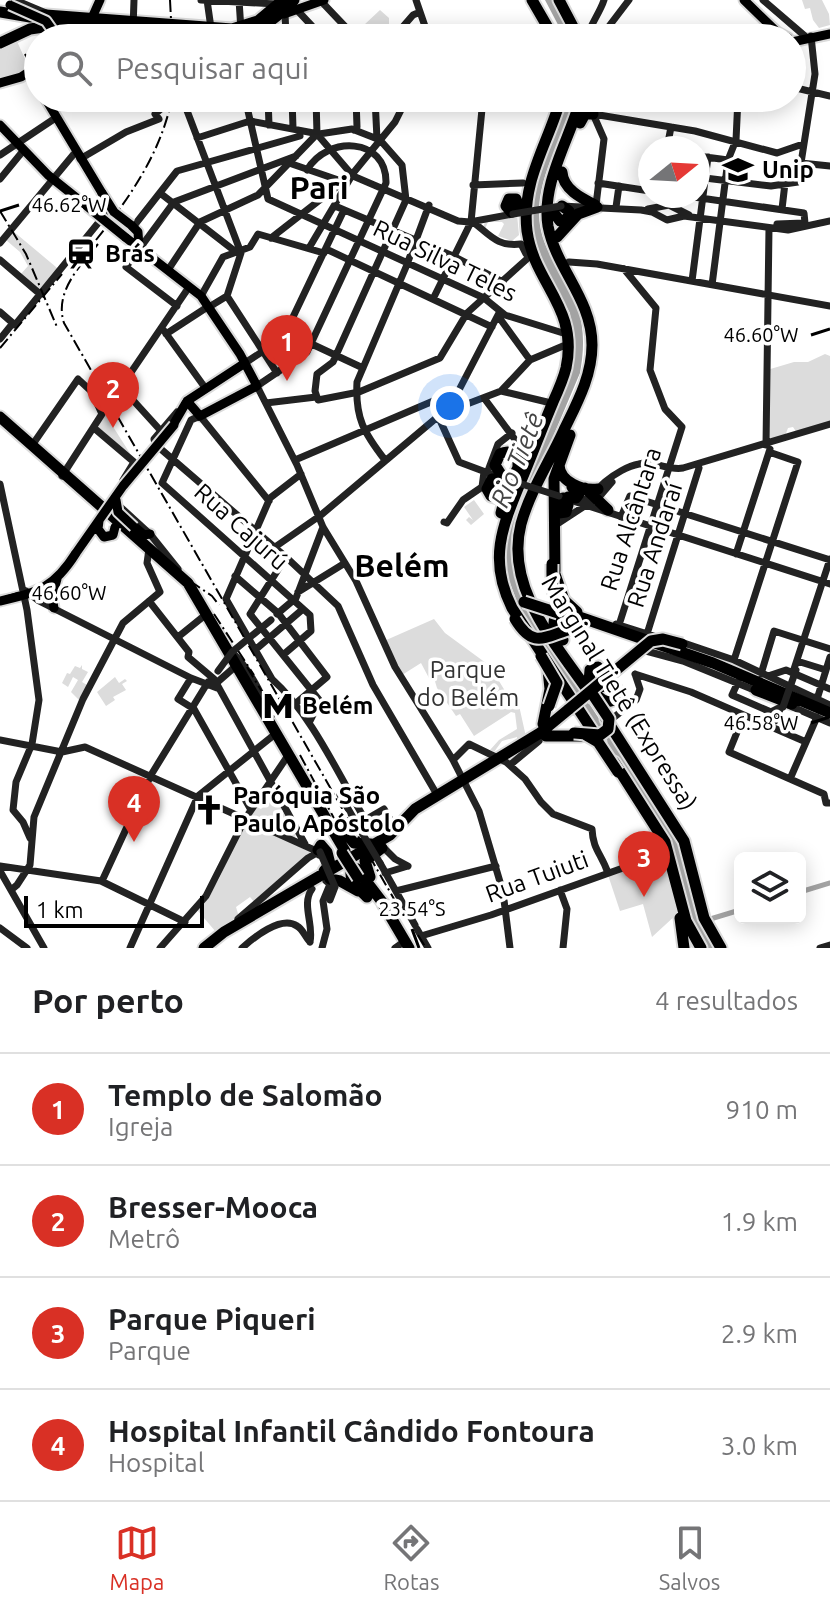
<!DOCTYPE html>
<html lang="pt">
<meta charset="utf-8">
<style>
:root{--surface:#fff;--page:#f2f2f2;--text:#202124;--muted:#757577;--line:#e0e0e0;--accent:#d93025}
body{margin:0;font-family:Ubuntu,sans-serif;background:var(--page);color:var(--text)}
.controls{position:absolute;right:24px;bottom:24px;display:grid;overflow:hidden;border-radius:12px;box-shadow:0 4px 20px #0003}
.controls button{width:72px;height:72px;display:grid;place-items:center;padding:0;border:0;border-bottom:2px solid var(--line);background:var(--surface);color:var(--text);font:40px sans-serif}
.compass{position:absolute;left:638px;top:136px;width:72px;height:72px;border-radius:50%;background:var(--surface);box-shadow:0 4px 20px #0003;rotate:72deg}
.scale{position:absolute;left:24px;bottom:20px;width:180px;box-sizing:border-box;padding-left:8px;border:4px solid #000;border-top:0;font-size:22px;line-height:28px;white-space:nowrap;color:#000;-webkit-text-stroke:6px #fff;paint-order:stroke}
.you{position:absolute;left:450px;top:406px;width:28px;height:28px;margin:-20px;border:6px solid #fff;border-radius:50%;background:#1a73e8;box-shadow:0 0 0 12px #1a73e833}
.badge{display:grid;place-items:center;width:52px;height:52px;border-radius:50%;background:var(--accent);color:#fff;font-size:26px;font-weight:700}
.pin{position:absolute;translate:-50% -66px;filter:drop-shadow(0 2px 4px #0008)}
.pin::after{content:'';position:absolute;top:42px;width:28px;height:24px;background:inherit;clip-path:polygon(0 0,100% 0,50% 100%)}
.list{margin:0;padding:0;list-style:none}
h2{display:flex;justify-content:space-between;align-items:center;height:104px;margin:0;padding:0 32px;font-size:34px}
h2 small{font-size:26px;font-weight:400;color:var(--muted)}
.list li{display:grid;grid-template-columns:52px 1fr auto;gap:24px;align-items:center;box-sizing:border-box;height:112px;padding:0 32px;border-top:2px solid var(--line)}
.list b{display:block;font-size:30px;white-space:nowrap}
.list p{margin:0;font-size:26px;white-space:nowrap;color:var(--muted)}
.list em{font-size:26px;font-style:normal;color:var(--muted)}
.icon{flex:none;width:44px;height:44px;fill:none;stroke:currentColor;stroke-width:2;stroke-linecap:round;stroke-linejoin:round}
.map{position:relative;flex:none;width:830px;height:948px;overflow:hidden}
.search{position:absolute;background:var(--surface);box-shadow:0 4px 20px #0003;left:24px;right:24px;top:24px;height:88px;display:flex;align-items:center;gap:20px;box-sizing:border-box;padding:0 28px;border-radius:44px;color:var(--muted);font-size:30px}
.sheet{height:552px;background:var(--surface)}
nav{display:flex;justify-content:space-around;align-items:center;box-sizing:border-box;height:112px;border-top:2px solid var(--line);background:var(--surface);font-size:22px;color:var(--muted)}
nav a{display:grid;justify-items:center;gap:4px}
nav .on{color:var(--accent)}
.map>svg:first-child{display:block}
.green{fill:#dcdcdc}
.water{fill:#a3a3a3}
.lines{fill:none;stroke-linecap:round;stroke-linejoin:round}
.river{stroke:#a3a3a3;stroke-width:5}
.primary-casing{stroke:#dbdbdb;stroke-width:13}
.highway-casing{stroke:#dbdbdb;stroke-width:15}
.secondary{stroke:#222;stroke-width:7}
.primary{stroke:#000;stroke-width:9}
.highway{stroke:#000;stroke-width:11}
.rail{stroke:#000;stroke-width:2;stroke-dasharray:12 4 2 4;stroke-linecap:butt}
.primary-bridge-casing{stroke:#dbdbdb;stroke-width:13;stroke-linecap:butt}
.highway-bridge-casing{stroke:#dbdbdb;stroke-width:15;stroke-linecap:butt}
.secondary-bridge{stroke:#222;stroke-width:7}
.primary-bridge{stroke:#000;stroke-width:9}
.highway-bridge{stroke:#000;stroke-width:11}
.ticks{fill:none;stroke:#000;stroke-width:3}
.labels{text-anchor:middle;stroke-width:7;stroke-linejoin:round;paint-order:stroke}
.poi-label{font-size:24px;font-weight:bold;fill:#000;stroke:#fff;text-anchor:start}
.street-label{font-size:24px;fill:#000;stroke:#fff}
.park-label{font-size:24px;fill:#333;stroke:#fff}
.water-label{font-size:26px;font-style:italic;fill:#444;stroke:#fff}
.district-label{font-size:32px;font-weight:bold;fill:#000;stroke:#fff}
.ticks-label{font-size:20px;text-anchor:middle;fill:#000;stroke:#fff;stroke-width:7;stroke-linejoin:round;paint-order:stroke}
</style>
<div class="map">
<svg width="830" height="948" viewBox="0 0 830 948">
<rect width="100%" height="100%" fill="#fff"/>
<path class="green" d="M802 0H822L829 14 830 25 819 28 813 20 810 8 805 9Z
M380 10 389 18V26L376 38H365L362 32 364 25Z
M15 37 30 70 0 85V45Z
M517 214 519 235 512 241 498 236 504 224 502 222H488L485 229 483 227 485 222Z
M13 231 56 267 58 270 40 291 20 275 28 266 20 252 6 240Z
M825 354 830 356V423L797 433 793 427 788 428 785 436 766 441 767 370 794 362H808Z
M105 414 131 455 98 427Z
M474 500 484 514 471 525 466 520 469 517 473 520 464 507Z
M434 619 445 633 490 666 514 706 518 701 526 737 517 743V737L502 741 494 752 490 750 499 740 517 729 515 713 511 712 474 736 460 714 456 716 437 688 434 678 430 680 421 663 402 675 384 641Z
M82 665V669L88 672 82 682 87 685 79 700 71 692 78 680 73 677 68 687 62 683 67 673 70 674 75 666 80 668Z
M115 677 119 683 125 679 127 681 122 684 126 690 113 697 115 700 106 706 97 692Z
M262 796 276 806 282 803 295 825 290 827 292 831 296 830 295 839 248 818 255 806 261 809 263 807 258 802Z
M246 820 312 853 255 903 250 897 236 907 239 917 216 932 198 911 219 879Z
M663 855 677 914 652 937 643 904 620 911 608 875Z"/>
<path class="water" d="M545 0H554L574 38H565Z
M566 98H576C564 136 538 174 539 215 540 251 565 274 577 306 585 328 584 351 580 373L541 465 537 467 539 470C514 531 504 545 525 606L665 819 680 848 700 920 715 948H706L687 910 673 851 616 757 522 615 507 575 505 538 516 504 567 381 574 350 570 313 545 267 531 228 533 185Z"/>
<g class="lines">
<path class="river" d="M800 892 830 883
M707 920 740 910"/>
<g class="primary-casing">
<path id="primary" d="M744 0 777 32 788 38
M284 14 324 0
M83 38 100 0
M792 42 830 34
M31 71 38 86
M0 83 21 77 38 66
M45 98 102 193
M0 125 48 175 83 203
M131 225 138 232 139 247
M125 237 201 296 240 354 257 386 200 416 187 401
M173 425 187 401 245 363
M136 528 144 535 150 534
M0 601C39 592 54 588 76 553
M54 608 52 597 57 579"/>
</g>
<g class="highway-casing">
<path id="highway" d="M532 0 554 38
M559 0 579 38
M0 12 30 17 46 15 232 29 258 21 283 0
M0 43 30 29 64 24 225 36C256 36 273 21 294 0
M561 98C548 144 521 181 527 231 534 284 579 307 566 368 563 380 558 391 553 402 542 428 532 455 521 481 502 527 488 560 512 608L600 742
M581 98C570 139 541 183 548 226 556 269 592 299 592 345 592 376 577 403 564 430 550 461 530 491 521 524 504 590 559 647 593 698
M580 123 585 114H593
M562 172C563 189 581 198 595 205
M511 212 506 206 509 199H516L519 207
M554 213 560 221 567 220 569 211 562 206
M557 237 578 214 597 207
M0 417 188 583 345 851
M559 465C560 482 582 491 598 489
M502 476 495 465 500 454C508 450 513 452 518 458V466
M504 478 492 479 487 489 491 496 498 498 507 491
M585 488 608 510
M568 497 576 498 579 494 578 490 572 487
M555 504 559 513 566 512 568 505 563 498
M501 513 507 490 526 451
M555 571 554 479 570 435
M555 574 564 600 577 612
M556 604 554 623 563 640
M559 610 713 663 830 713
M589 682 590 670 598 667 604 676 598 683
M598 688 612 683 618 691C616 703 606 704 599 697
M756 690 792 704
M606 719 684 841 704 918 721 948
M543 724 550 689 548 670
M546 736H581
M614 762 665 842 686 921 701 948
M329 822 344 831 354 843 371 844
M318 850 321 845 327 852 330 864 324 871
M370 877 365 861 382 848
M330 879 340 881 358 891
M367 897C360 890 350 883 351 872L357 869 386 907
M383 904 409 948
M680 918 684 948
M204 948 224 932 390 835 415 809 540 733 569 709"/>
</g>
<path class="secondary" d="M15 0 46 13
M201 0 276 4
M207 0 211 28
M239 0 241 30
M320 0 356 38
M416 0 429 38
M763 0 806 37
M296 9 312 26 313 38
M285 13 286 38
M126 35 133 29 134 0
M393 38 413 15 420 12
M587 38C588 28 600 13 604 0
M600 38 629 0
M792 87 830 96
M245 98 268 199 484 298 505 315 563 333
M268 98 269 125
M292 98 293 128
M316 98 317 134
M375 98 377 139
M586 98 604 139 596 205
M406 100 421 98
M593 114 695 131 777 153 803 144
M354 130 357 127 356 98
M317 134 353 176 458 221 470 222 513 214
M197 138 250 121 319 134 352 129 380 140 402 165 406 200 333 362 317 374 315 391 318 400 359 392 440 358 467 313 528 258
M667 148 671 127
M0 155 54 119
M698 156 728 160
M80 159 126 132 159 119 155 114 163 107 156 98
M289 163 347 183
M801 163 830 166
M307 170C327 135 387 137 386 183L307 352 257 386 297 465 323 527 356 581 395 667 453 760 479 811 503 892 510 948
M705 178 771 186 798 182 815 74 811 36
M0 179 23 151
M598 183 650 191
M473 185 523 183
M160 193 236 252
M687 196 804 213 805 223
M335 206 453 256 503 282
M561 206 641 210 652 212 667 220 684 216 788 230 830 221
M616 207 619 186
M648 209 669 205 689 215
M782 209 785 183
M473 222C490 235 497 247 521 244L526 254
M777 224 804 223
M133 227 177 171 300 136
M271 238 348 178
M0 243 73 155
M309 248 354 172 395 122 407 98
M326 249 492 327
M0 260 40 294
M569 262 597 264 830 306
M168 270 200 222 258 195 317 134
M692 281 708 157
M712 285 728 160 736 140 738 98
M201 296 223 257 250 247 258 234 324 253
M227 296 277 373
M433 299 471 222 482 109 478 104 461 98
M177 306 126 267 174 202 296 156
M209 307 227 296 241 253 186 108 213 98
M0 312 15 325 112 206
M498 316 530 360
M162 328 206 389
M286 332 363 368
M166 334 209 306
M0 339 13 323
M530 360 563 346
M245 363 283 338 344 210
M501 391 530 360
M484 398 525 453
M266 403 316 397
M177 412 154 439 155 444 287 558 338 606 373 685 436 793
M438 416 459 462 499 477
M94 428 134 462 123 480
M161 431 121 387 189 287
M33 444 78 379 92 392 102 414 62 476
M766 445 769 228
M295 460 459 390 500 311
M385 460C364 433 355 418 357 382L406 267 429 205
M489 468 498 444 512 433
M301 474 270 498 226 599 272 679C311 714 336 770 363 816L360 830
M0 484 27 610 39 700 32 744 16 782 13 810 23 822 30 838
M269 501 200 416 191 420 162 483 310 615 311 631 283 655
M573 501 830 584
M581 501C592 498 597 489 605 482 614 474 628 466 639 464 654 460 668 471 683 468L830 424
M115 502 150 534 178 569
M621 517 630 496 830 560
M444 522 447 523 463 500 482 487 484 472
M554 526 600 496 612 482
M275 547 321 515 441 414 501 391 547 402
M736 554 770 449
M286 557 250 614 320 701 309 723
M235 576 278 613 327 677 295 704
M26 591 39 601 191 678 217 688
M298 592 345 563
M149 601 189 652 188 657 214 679 305 844
M277 614 296 598 323 527
M616 624 657 637
M619 625 682 427 665 409 650 370 656 308 624 269
M647 634 699 468
M178 637 204 616
M681 642 734 660 830 705
M255 650 303 609
M646 651 683 661 759 692
M232 652C251 671 261 693 271 716
M734 660 798 462 769 452
M797 661 826 670
M794 669 830 559
M635 674 691 692 806 742
M761 674 774 631 830 649
M768 676 786 670 830 689
M191 678 178 699 194 709 251 810
M738 682 732 695 771 712 781 707
M213 686 237 665
M814 698 818 696 830 657
M788 705 830 723
M744 715 729 752 824 794 826 803H830
M613 718 636 700 640 689 635 674
M766 725 775 721 781 707
M0 740 62 752 85 747 312 849 319 855
M453 760 469 744 506 762 525 779 541 802 553 814 592 829C593 850 601 853 608 873
M510 765 539 741
M790 779 817 717
M348 789 340 795 361 831
M360 823 384 809 395 828
M383 847 395 859 408 866
M380 863 415 925
M0 866 101 881 185 922
M0 871 44 948
M385 873 408 866
M102 881 151 775 208 682
M11 890 17 885 30 865 34 817 83 699 123 623 160 592 147 563 149 549
M560 890 567 909 563 948
M396 891 496 866
M238 919 308 858 315 854H319
M0 928 27 948
M417 929 428 948
M421 936 491 915 665 853
M310 942C314 924 301 904 312 889
M130 948 198 796 274 735
M160 948 206 896 245 819 289 754
M242 948C253 938 281 915 297 926 303 929 305 937 310 942
M322 948 327 929 323 901 330 884 326 881
M395 948 402 943
M820 948 830 945"/>
<use href="#primary" class="primary"/>
<use href="#highway" class="highway"/>
<path class="rail" d="M170 0 172 38
M25 54 27 58
M0 211 26 254 57 327
M96 240C130 197 161 153 172 98
M98 244C80 266 54 292 64 323L398 906
M0 348 62 274
M190 581 212 596 219 605
M214 614 254 675
M247 667 270 705
M300 755 336 822
M418 935 426 948"/>
<g class="primary-bridge-casing">
<path id="primary-bridge" d="M10 5 46 21 58 38
M102 193 114 212 131 225
M83 203 125 237
M116 500 118 512 134 527
M99 521 98 529 104 537 113 535 115 527
M76 553 123 486 174 425"/>
</g>
<g class="highway-bridge-casing">
<path id="highway-bridge" d="M552 564C552 582 550 599 566 610
M524 602 558 613
M515 619C533 649 544 637 571 629
M541 656 557 683 549 706
M569 709 651 641 663 639 682 644
M574 733 600 735 608 729 609 719 593 695
M586 735 598 742 618 772
M342 853 358 878"/>
</g>
<path class="secondary-bridge" d="M513 214 561 206
M509 480 559 496
M218 671 232 652 271 620
M783 707 796 670
M362 833 380 863
M320 852 335 887 330 900"/>
<use href="#primary-bridge" class="primary-bridge"/>
<use href="#highway-bridge" class="highway-bridge"/>
</g>
<path class="ticks" d="M0 211 19 205M811 335 830 329M0 599 19 593M811 723 830 717M412 929 419 948"/>
<defs>
<g id="university-bare" transform="scale(2.4)"><path d="M0-5L7-2L0 1L-7-2ZM-4 1L0 2.5L4 1V4Q0 6-4 4Z" fill="#000" stroke="#fff" stroke-width="2.5" paint-order="stroke"/></g>
<g id="station-bare" transform="scale(2.4)"><path d="M-3-6H3Q5-6 5-4V2Q5 4 3 4L4.5 6H3L1.5 4h-3L-3 6H-4.5L-3 4Q-5 4-5 2V-4Q-5-6-3-6ZM-3.5-4v3h7v-3ZM-3.5 1v1.5H-2V1ZM2 1v1.5H3.5V1Z" fill="#000" stroke="#fff" stroke-width="2.5" paint-order="stroke"/></g>
<g id="metro-bare" transform="scale(2.4)"><path d="M-5.5 5V-5H-3L0 0L3-5H5.5V5H3V-.5L0 4L-3-.5V5Z" fill="#000" stroke="#fff" stroke-width="2.5" paint-order="stroke"/></g>
<g id="church-bare" transform="scale(2.4)"><path d="M-1.2-6h2.4v3.5h3.3v2.4h-3.3V6h-2.4V-.1h-3.3v-2.4h3.3Z" fill="#000" stroke="#fff" stroke-width="2.5" paint-order="stroke"/></g>
</defs>
<g fill-rule="evenodd">
<use href="#university-bare" x="738" y="170"/>
<use href="#station-bare" x="81" y="254"/>
<use href="#metro-bare" x="278" y="706"/>
<use href="#church-bare" x="209" y="810"/>
</g>
<g class="labels">
<g class="poi-label">
<text x="762" y="178">Unip</text>
<text x="105" y="262">Brás</text>
<text x="302" y="714">Belém</text>
<text x="233" y="804">Paróquia São<tspan x="233" dy="28">Paulo Apóstolo</tspan></text>
</g>
<g class="street-label">
<text transform="translate(445 261) rotate(26)" y="8">Rua Silva Teles</text>
<text transform="translate(631 519) rotate(-72)" y="8">Rua Alcântara</text>
<text transform="translate(241 527) rotate(42)" y="8">Rua Cajurú</text>
<text transform="translate(655 545) rotate(-72)" y="8">Rua Andaraí</text>
<text transform="translate(619 693) rotate(58)" y="8">Marginal Tietê (Expressa)</text>
<text transform="translate(537 877) rotate(-20)" y="8">Rua Tuiuti</text>
</g>
<g class="park-label">
<text x="468" y="678">Parque<tspan x="468" dy="28">do Belém</tspan></text>
</g>
<g class="water-label">
<text transform="translate(517 460) rotate(-68)" y="9">Rio Tietê</text>
</g>
<g class="district-label">
<text x="319" y="199">Pari</text>
<text x="402" y="577">Belém</text>
</g>
</g>
<g class="ticks-label">
<text x="69" y="212">46.62°W</text>
<text x="761" y="342">46.60°W</text>
<text x="69" y="600">46.60°W</text>
<text x="761" y="730">46.58°W</text>
<text x="412" y="916">23.54°S</text>
</g>
</svg>
<div class="controls">
<button><svg class="icon" aria-label="layers" viewBox="0 0 24 24"><path d="M12 4l9 5-9 5-9-5zM3 14l9 5 9-5"/></svg></button>
</div>
<svg class="compass" viewBox="-18 -18 36 36"><path d="M0-13l5 13h-10z" fill="#e53935"/><path d="M0 13l5-13h-10z" fill="#757577"/></svg>
<div class="scale">1 km</div>
<div class="you"></div>
<div class="pin badge" style="left:287px;top:381px">1</div>
<div class="pin badge" style="left:113px;top:428px">2</div>
<div class="pin badge" style="left:644px;top:897px">3</div>
<div class="pin badge" style="left:134px;top:842px">4</div>
<div class="search"><svg class="icon" aria-label="search" viewBox="0 0 24 24"><circle cx="10" cy="10" r="6"/><path d="M15 15l6 6"/></svg>Pesquisar aqui</div>
</div>
<section class="sheet">
<h2>Por perto<small>4 resultados</small></h2>
<ul class="list">
<li><span class="badge">1</span><div><b>Templo de Salomão</b><p>Igreja</p></div><em>910 m</em></li>
<li><span class="badge">2</span><div><b>Bresser-Mooca</b><p>Metrô</p></div><em>1.9 km</em></li>
<li><span class="badge">3</span><div><b>Parque Piqueri</b><p>Parque</p></div><em>2.9 km</em></li>
<li><span class="badge">4</span><div><b>Hospital Infantil Cândido Fontoura</b><p>Hospital</p></div><em>3.0 km</em></li>
</ul>
</section>
<nav>
<a class="on"><svg class="icon" aria-label="map" viewBox="0 0 24 24"><path d="M3 6l6-2 6 2 6-2v14l-6 2-6-2-6 2zM9 4v14M15 6v14"/></svg>Mapa</a>
<a><svg class="icon" aria-label="directions" viewBox="0 0 24 24"><path d="M12 3l9 9-9 9-9-9zM9 14v-3h6M13 9l2 2-2 2"/></svg>Rotas</a>
<a><svg class="icon" aria-label="saved" viewBox="0 0 24 24"><path d="M7 4h10v16l-5-4-5 4z"/></svg>Salvos</a>
</nav>
